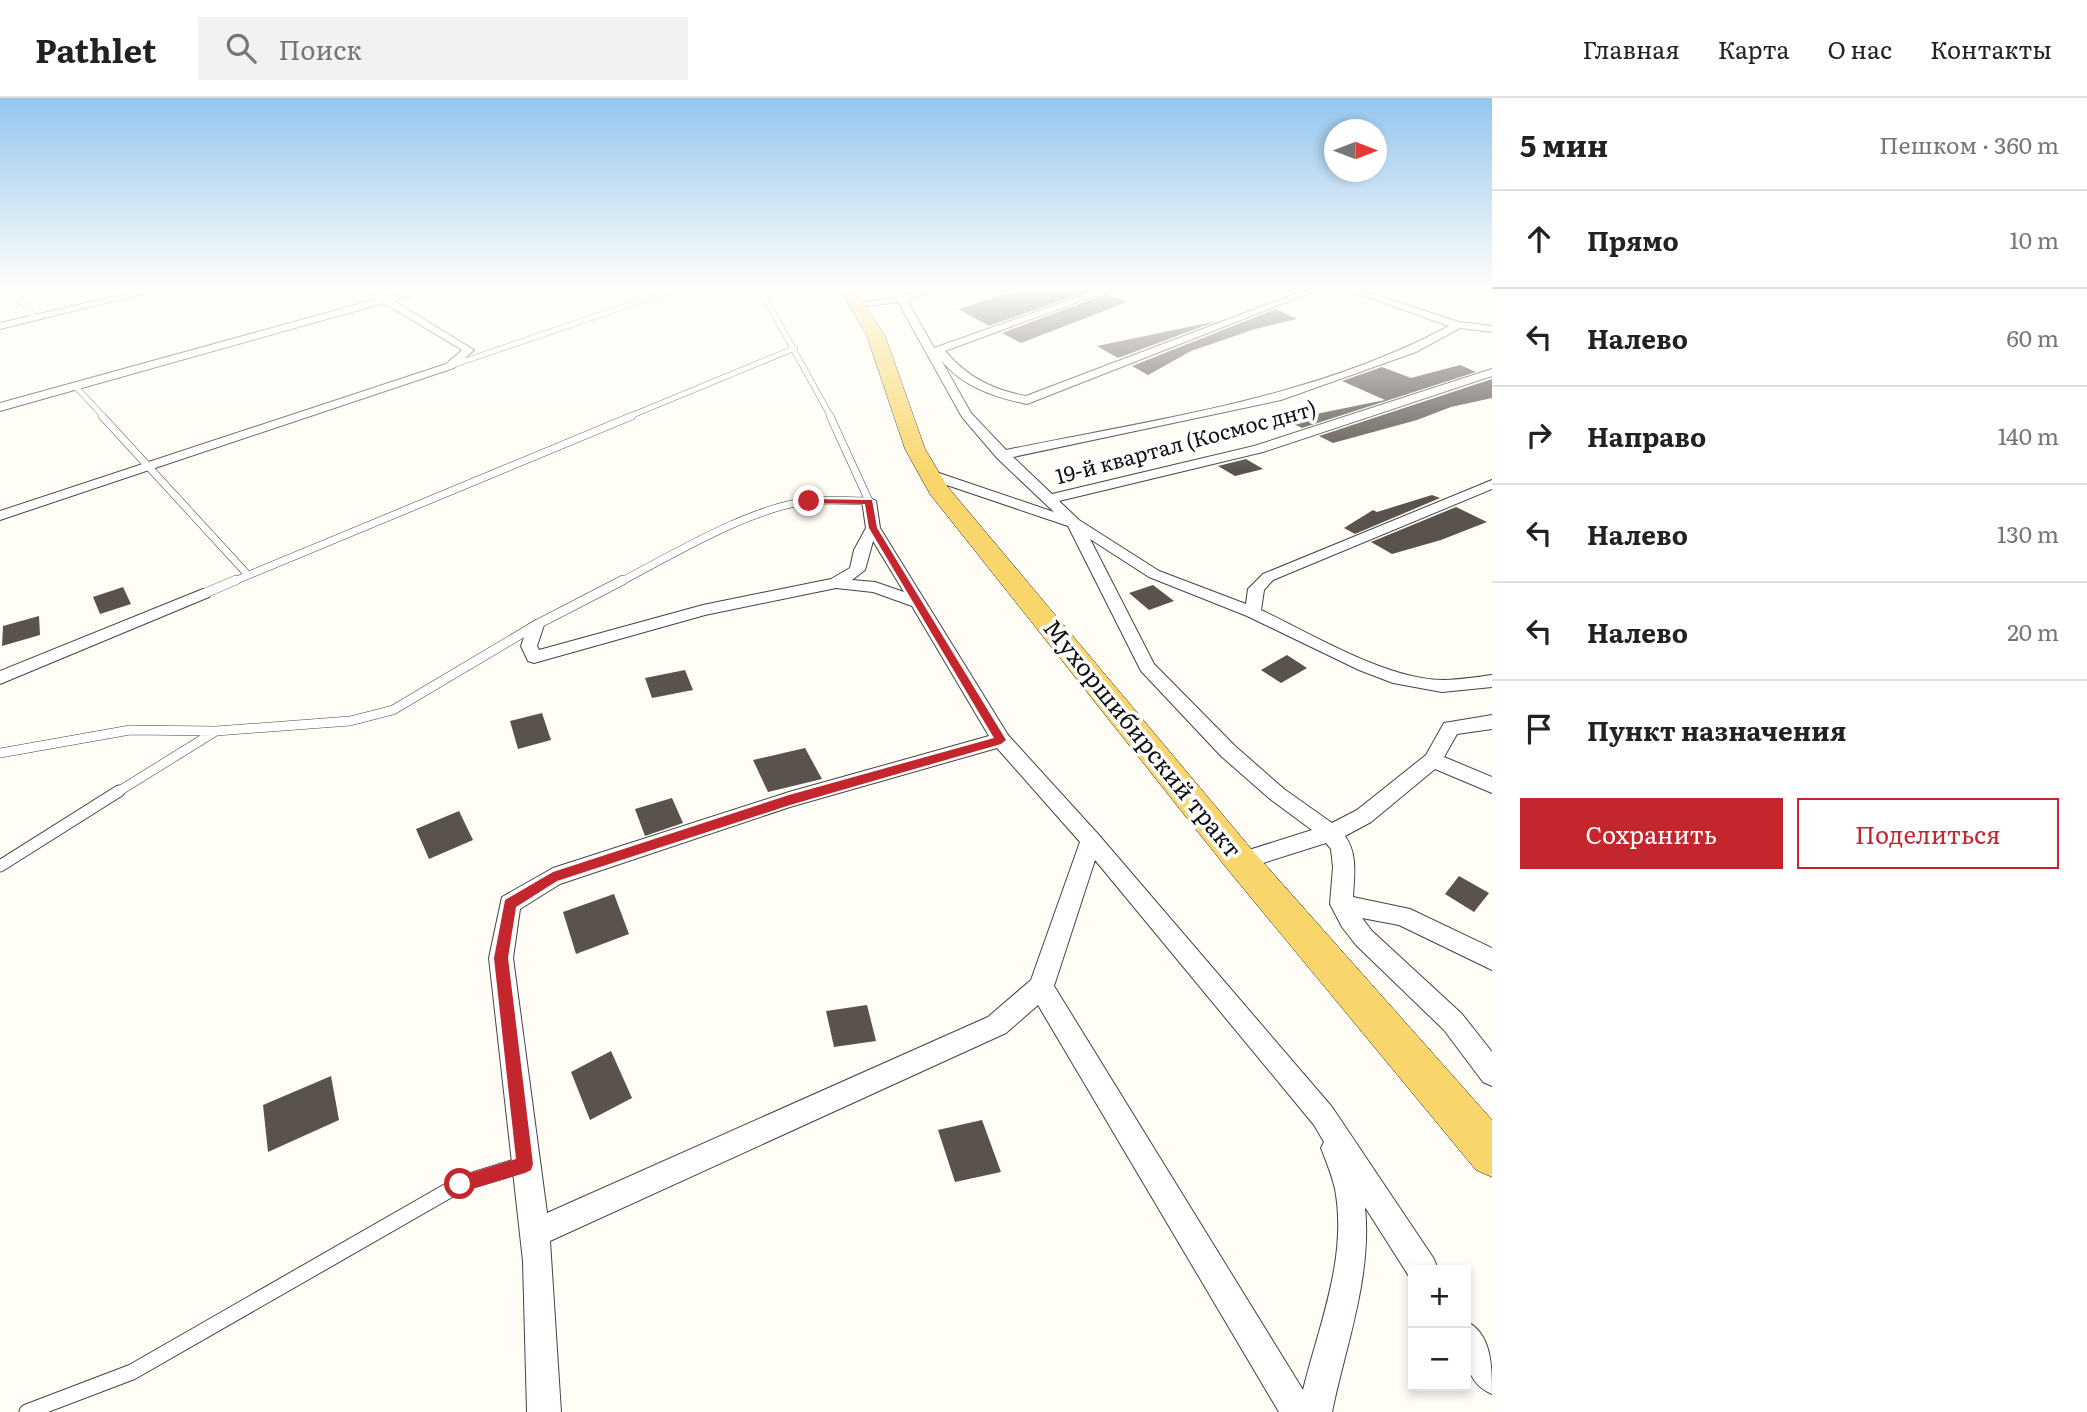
<!DOCTYPE html>
<html lang="ru">
<meta charset="utf-8">
<style>
:root{--surface:#fff;--page:#f2f2f2;--text:#222;--muted:#767676;--line:#e0e0e0;--accent:#c4262e}
body{margin:0;font-family:Literata,serif;background:var(--page);color:var(--text)}
.controls{position:absolute;right:21px;bottom:21px;display:grid;overflow:hidden;border-radius:0px;box-shadow:0 4px 10px #0003}
.controls button{width:63px;height:63px;display:grid;place-items:center;padding:0;border:0;border-bottom:2px solid var(--line);background:var(--surface);color:var(--text);font:35px sans-serif}
.compass{position:absolute;left:1324px;top:21px;width:63px;height:63px;border-radius:50%;background:var(--surface);box-shadow:0 4px 10px #0003;rotate:90deg}
.stop{position:absolute;width:21px;height:21px;margin:-16px;border:5px solid #c4262e;border-radius:50%;background:#fff}
.stop.end{background:#c4262e;border-color:#fff;box-shadow:0 2px 7px #0008}
.list{margin:0;padding:0;list-style:none}
h2{display:flex;justify-content:space-between;align-items:center;height:91px;margin:0;padding:0 28px;font-size:30px}
h2 small{font-size:23px;font-weight:400;color:var(--muted)}
.list li{display:grid;grid-template-columns:46px 1fr auto;gap:21px;align-items:center;box-sizing:border-box;height:98px;padding:0 28px;border-top:2px solid var(--line)}
.list b{display:block;font-size:26px;white-space:nowrap}
.list em{font-size:23px;font-style:normal;color:var(--muted)}
.actions{display:flex;gap:14px;padding:21px 28px}
.actions a{flex:1;padding:16px 0;border:2px solid var(--accent);border-radius:0px;text-align:center;font-size:24px;color:var(--accent)}
.actions .main{background:var(--accent);color:#fff}
.icon{flex:none;width:38px;height:38px;fill:none;stroke:currentColor;stroke-width:2;stroke-linecap:round;stroke-linejoin:round}
.map{position:relative;flex:none;width:1492px;height:1314px;overflow:hidden}
header{display:flex;align-items:center;gap:42px;box-sizing:border-box;height:98px;padding:0 35px;background:var(--surface);border-bottom:2px solid var(--line)}
header strong{font-size:33px}
nav{display:flex;gap:38px;margin-inline-start:auto;font-size:24px}
.search{width:490px;height:63px;background:var(--page);display:flex;align-items:center;gap:18px;box-sizing:border-box;padding:0 24px;border-radius:0px;color:var(--muted);font-size:26px}
main{display:flex}
aside{flex:1;background:var(--surface)}
.map>svg:first-child{display:block}
.building{fill:#5a524d}
.lines{fill:none;stroke-linecap:round;stroke-linejoin:round}
.service-far4-casing{stroke:#444;stroke-width:6}
.service-far3-casing{stroke:#444;stroke-width:8}
.service-far2-casing{stroke:#444;stroke-width:10}
.service-far1-casing{stroke:#444;stroke-width:13}
.service-casing{stroke:#444;stroke-width:17}
.minor-casing{stroke:#444;stroke-width:2}
.primary-casing{stroke:#222;stroke-width:1}
.service-far4{stroke:#fff;stroke-width:5}
.service-far3{stroke:#fff;stroke-width:7}
.service-far2{stroke:#fff;stroke-width:9}
.service-far1{stroke:#fff;stroke-width:11}
.service{stroke:#fff;stroke-width:15}
.minor{fill:#fff;fill-rule:evenodd}
.primary{fill:#f9d66b;fill-rule:evenodd}
.route{fill:#c4262e}
.labels{text-anchor:middle;stroke-width:7;stroke-linejoin:round;paint-order:stroke}
.far-street-label{font-size:21px;fill:#111;stroke:#fff}
.street-label{font-size:24px;fill:#111;stroke:#fff}
</style>
<header>
<strong>Pathlet</strong>
<div class="search"><svg class="icon" aria-label="search" viewBox="0 0 24 24"><circle cx="10" cy="10" r="6"/><path d="M15 15l6 6"/></svg>Поиск</div>
<nav><a>Главная</a><a>Карта</a><a>О нас</a><a>Контакты</a></nav>
</header>
<main>
<div class="map">
<svg width="1492" height="1314" viewBox="0 0 1492 1314">
<rect width="100%" height="100%" fill="#fffdf5"/>
<path class="building" d="M1022 191H1089L1092 192 989 228 958 211Z
M1106 196 1127 204 1021 245 1002 235Z
M1276 211 1297 221 1255 231 1191 253 1148 277 1132 268Z
M1217 223 1118 260 1097 248Z
M1460 267 1476 274 1302 330 1286 322 1385 302 1342 283 1382 269 1411 280Z
M1492 281V300L1451 309 1417 322 1333 345 1319 338Z
M1246 361 1263 371 1235 378 1218 368Z
M1432 397 1440 400 1355 436 1344 430 1373 412 1377 414Z
M1456 409 1487 424 1441 442 1392 456 1371 444Z
M1153 487 1174 503 1149 512 1129 495Z
M123 489 131 506 100 516 93 499Z
M39 518 40 537 2 548 3 528Z
M1287 557 1307 570 1281 585 1261 572Z
M685 572 693 592 652 600 645 580Z
M542 615 551 642 518 651 510 623Z
M805 650 822 681 768 694 753 662Z
M672 700 683 725 645 738 635 711Z
M459 713 473 742 429 761 416 731Z
M1459 778 1489 795 1474 814 1445 796Z
M614 796 629 836 576 856 563 814Z
M867 907 876 943 834 949 826 913Z
M611 953 632 1000 590 1022 571 974Z
M331 978 339 1022 268 1054 263 1007Z
M982 1022 1001 1074 955 1084 938 1032Z"/>
<g class="lines">
<g class="service-far4-casing">
<path id="service-far4" d="M10 191 35 219
M760 191 831 319
M450 268 676 191
M75 288 104 319
M628 319 795 250"/>
</g>
<g class="service-far3-casing">
<path id="service-far3" d="M102 318 248 477
M232 484 632 318
M620 484C672 457 751 409 809 403 829 401 849 403 869 403L830 318"/>
</g>
<g class="service-far2-casing">
<path id="service-far2" d="M203 496 236 482
M0 655 130 632 216 633 350 623 393 612 536 527 623 482
M116 695 216 633"/>
</g>
<g class="service-far1-casing">
<path id="service-far1" d="M0 768 119 693"/>
</g>
<g class="service-casing">
<path id="service" d="M27 1314 132 1274 460 1086 525 1066"/>
</g>
<g class="minor-casing">
<path id="minor" d="M147 191H162L0 231V225Z
M362 191H373L387 199 416 191H429L394 203 474 252 454 270 0 422V413L446 266 462 252 384 205 0 313V305L377 201Z
M888 191H897L903 197 926 191H939L907 202 934 250 1101 191H1113L945 253C967 279 993 292 1026 298L1308 191H1320L1027 306C994 299 963 289 941 262L971 315 1006 352C1156 321 1313 301 1449 228L1345 191H1357L1459 224 1492 228V234L1460 230 1416 254 1281 302 1013 359 1052 396 1254 348 1492 271V278L1263 354 1059 403 1079 422 1159 473 1246 506 1248 491 1263 476 1492 382V391L1273 482 1264 492 1261 512C1312 536 1387 582 1443 582 1459 582 1476 579 1492 577V589L1442 594 1393 585 1359 572 1247 518 1149 479 1090 441 1154 566 1235 648 1284 691 1332 725 1357 712 1426 657 1444 625 1492 617V631L1457 636 1444 659 1492 679V695L1435 671 1371 724 1345 738C1358 756 1354 778 1353 799L1410 811 1492 850V872L1399 827 1362 820 1372 833 1462 916 1492 954V988L1483 984 1444 932 1356 847 1342 829 1330 806 1333 769 1331 751 1326 745 1241 772 1233 769 1230 763 1233 757 1312 732 1270 701 1221 658 1141 573 1068 428 923 379V373H933L1054 414 997 360 962 319 898 204 858 209 853 206 894 199Z
M869 399 876 403 880 430 1008 637 1098 736 1332 1009 1434 1161 1438 1172H1413L1412 1183 1365 1109C1372 1179 1346 1246 1332 1314H1279L1038 907 1006 935 550 1143 561 1314H527L523 1163 489 860 502 799 553 770 789 694 989 638 912 508 873 494 836 490 705 517 534 565 528 563 521 548 528 527 536 522 544 527 537 548 539 552 703 507 831 481 850 470 854 452 866 430 862 403ZM873 443 904 494 875 484 852 482 865 472ZM997 650 1080 744 1031 882 988 919 547 1115 513 860 520 811 560 786 790 709ZM1095 762 1314 1027 1324 1044 1321 1050C1326 1063 1332 1077 1335 1091 1348 1159 1319 1227 1303 1292L1054 888Z
M203 491 209 493 211 496 209 499 0 586V573Z
M1466 1223C1492 1236 1492 1268 1492 1296 1462 1284 1465 1251 1466 1223Z"/>
</g>
<g class="primary-casing">
<path id="primary" d="M840 191H854L885 238 925 351 947 388 1253 753 1492 1022V1079L1476 1072 1229 773 930 396 905 351 867 238Z"/>
</g>
<use href="#service-far4" class="service-far4"/>
<use href="#service-far3" class="service-far3"/>
<use href="#service-far2" class="service-far2"/>
<use href="#service-far1" class="service-far1"/>
<use href="#service" class="service"/>
<use href="#minor" class="minor"/>
<use href="#primary" class="primary"/>
</g>
<linearGradient id="sky" x2="0" y2="1"><stop stop-color="#95c6ee"/><stop offset="0.51" stop-color="#fffefa"/><stop offset="1" stop-color="#fffefa" stop-opacity="0"/></linearGradient>
<rect width="1492" height="374" fill="url(#sky)"/>
<path class="route" d="M809 401 872 402 877 430 1006 642 1001 646 790 707 557 783 516 809 508 860 533 1066 531 1072 525 1075 460 1094 454 1091 452 1086 454 1080 516 1061 494 860 505 802 553 774 789 697 994 640 869 430 865 406 806 405Z"/>
<g class="labels">
<g class="far-street-label">
<text transform="translate(1186 345) rotate(-15)" y="7">19-й квартал (Космос днт)</text>
</g>
<g class="street-label">
<text transform="translate(1142 641) rotate(51)" y="8">Мухоршибирский тракт</text>
</g>
</g>
</svg>
<div class="controls">
<button>+</button>
<button>−</button>
</div>
<svg class="compass" viewBox="-18 -18 36 36"><path d="M0-13l5 13h-10z" fill="#e53935"/><path d="M0 13l5-13h-10z" fill="#767676"/></svg>
<div class="stop" style="left:460px;top:1086px"></div>
<div class="stop end" style="left:809px;top:403px"></div>
</div>
<aside>
<h2>5 мин<small>Пешком · 360 m</small></h2>
<ul class="list">
<li><svg class="icon" aria-label="ahead" viewBox="0 0 24 24"><path d="M12 20V5M6 11l6-6 6 6"/></svg><div><b>Прямо</b></div><em>10 m</em></li>
<li><svg class="icon" aria-label="left" viewBox="0 0 24 24"><path d="M17 20v-9H6M10 6l-5 5 5 5"/></svg><div><b>Налево</b></div><em>60 m</em></li>
<li><svg class="icon" aria-label="right" viewBox="0 0 24 24"><path d="M7 20v-9h11M14 6l5 5-5 5"/></svg><div><b>Направо</b></div><em>140 m</em></li>
<li><svg class="icon" aria-label="left" viewBox="0 0 24 24"><path d="M17 20v-9H6M10 6l-5 5 5 5"/></svg><div><b>Налево</b></div><em>130 m</em></li>
<li><svg class="icon" aria-label="left" viewBox="0 0 24 24"><path d="M17 20v-9H6M10 6l-5 5 5 5"/></svg><div><b>Налево</b></div><em>20 m</em></li>
<li><svg class="icon" aria-label="arrive" viewBox="0 0 24 24"><path d="M6 21V4h12l-3 4 3 4H6"/></svg><div><b>Пункт назначения</b></div></li>
</ul>
<div class="actions"><a class="main">Сохранить</a><a>Поделиться</a></div>
</aside>
</main>
